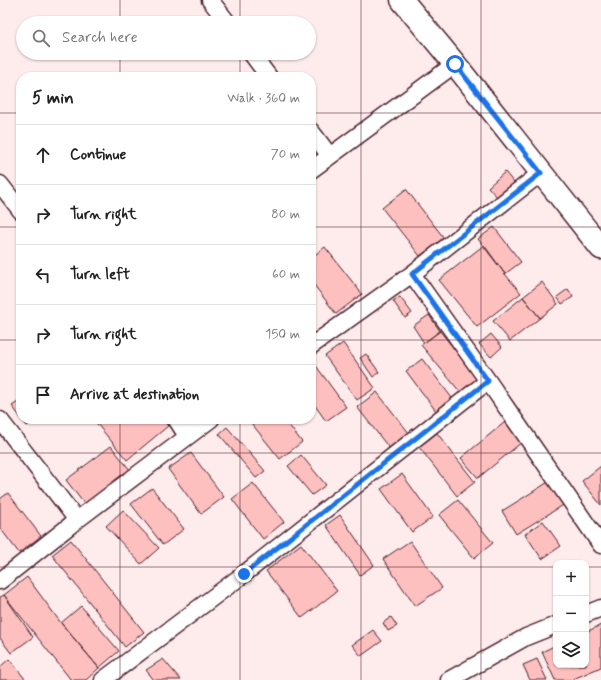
<!DOCTYPE html>
<meta charset="utf-8">
<style>
:root{--surface:#fff;--page:#f6f6f6;--text:#222;--muted:#767676;--line:#e0e0e0}
body{margin:0;font-family:Mynerve,sans-serif;background:var(--page);color:var(--text)}
.controls{position:absolute;right:12px;bottom:12px;display:grid;overflow:hidden;border-radius:8px;box-shadow:0 1px 3px #0004}
.controls button{width:36px;height:36px;display:grid;place-items:center;padding:0;border:0;border-bottom:1px solid var(--line);background:var(--surface);color:var(--text);font:20px sans-serif}
.stop{position:absolute;width:12px;height:12px;margin:-9px;border:3px solid #1a73e8;border-radius:50%;background:#fff}
.stop.end{background:#1a73e8;border-color:#fff;box-shadow:0 1px 4px #0008}
.list{margin:0;padding:0;list-style:none}
h2{display:flex;justify-content:space-between;align-items:center;height:52px;margin:0;padding:0 16px;font-size:17px}
h2 small{font-size:13px;font-weight:400;color:var(--muted)}
.list li{display:grid;grid-template-columns:26px 1fr auto;gap:12px;align-items:center;box-sizing:border-box;height:60px;padding:0 16px;border-top:1px solid var(--line)}
.list b{display:block;font-size:15px;white-space:nowrap}
.list em{font-size:13px;font-style:normal;color:var(--muted)}
.icon{flex:none;width:22px;height:22px;fill:none;stroke:currentColor;stroke-width:2;stroke-linecap:round;stroke-linejoin:round}
.map{position:relative;flex:none;width:601px;height:680px;overflow:hidden}
.search{position:absolute;background:var(--surface);box-shadow:0 1px 3px #0004;left:16px;top:16px;width:300px;height:44px;display:flex;align-items:center;gap:10px;box-sizing:border-box;padding:0 14px;border-radius:22px;color:var(--muted);font-size:15px}
.panel{position:absolute;background:var(--surface);box-shadow:0 1px 3px #0004;left:16px;top:72px;width:300px;height:352px;border-radius:16px}
.map>svg:first-child{display:block}
.building{fill:#fdc0bf;stroke:#4a1f2b}
.lines{fill:none;stroke-linecap:round;stroke-linejoin:round}
.street-casing{stroke:#4a1f2b;stroke-width:19}
.secondary-casing{stroke:#4a1f2b;stroke-width:25}
.street{stroke:#fff;stroke-width:16}
.secondary{stroke:#fff;stroke-width:22}
.route{stroke:#1a73e8;stroke-width:5}
.grid{fill:none;stroke:#4a1f2b;stroke-width:1;stroke-opacity:0.55}
</style>
<div class="map">
<svg width="601" height="680" viewBox="0 0 601 680">
<rect width="100%" height="100%" fill="#feecec"/>
<filter id="ink" filterUnits="userSpaceOnUse"><feTurbulence type="fractalNoise" baseFrequency=".025" numOctaves="2"/><feDisplacementMap in="SourceGraphic" scale="8" xChannelSelector="R" yChannelSelector="G"/><feConvolveMatrix kernelMatrix="1 2 1 2 8 2 1 2 1" color-interpolation-filters="sRGB"/></filter>
<g filter="url(#ink)">
<path class="building" d="M505 172 515 184 498 198 488 187Z
M406 189 444 238 420 256 382 208Z
M494 227 521 262 505 274 478 239Z
M484 245 505 274 521 293 477 327 439 280Z
M325 247 362 294 336 314 311 281V258Z
M542 282 558 304 540 318 523 297Z
M568 289 573 297 562 304 557 297Z
M400 297 412 313 405 318 393 301Z
M523 297 540 318 510 341 493 321Z
M429 315 440 331 424 343 413 326Z
M440 331 478 379 461 393 421 345Z
M491 334 502 347 491 357 479 344Z
M343 343 375 388 357 400 325 356Z
M366 354 379 372 373 377 360 358Z
M422 359 452 398 436 411 406 371Z
M314 363 346 407 326 421 311 400V365Z
M377 392 409 433 389 448 357 407Z
M21 400V418L12 406Z
M22 419H37L27 426Z
M103 419H162L168 426 127 460 97 424Z
M248 419H284L302 442 280 459Z
M505 422 522 442 478 478 461 458Z
M227 427 265 471 256 478 219 434Z
M437 433 475 482 457 496 419 447Z
M111 446 130 470 85 505 66 480Z
M191 453 224 497 201 514 168 469Z
M301 455 326 485 312 495 288 466Z
M601 466V505L582 481Z
M402 474 433 517 412 532 381 489Z
M550 481 565 504 516 534 502 511Z
M253 483 284 522 263 539 232 499Z
M152 488 184 529 163 545 131 504Z
M8 493 41 536 19 553 0 528V499Z
M458 500 493 543 474 558 439 515Z
M123 510 159 548 141 564 106 526Z
M340 515 374 565 360 575 326 525Z
M543 521 561 546 542 559 525 534Z
M71 540 144 632 125 647 52 555Z
M410 541 442 588 415 606 383 559Z
M301 544 337 591 302 618 266 571Z
M27 577 61 623 99 668 86 680H71L4 595Z
M4 595 33 637 11 653 0 638V597Z
M81 606 119 651 99 668 61 623Z
M391 617 397 626 388 631 383 623Z
M601 625V667L571 680H555L542 652 556 645V665H586V632Z
M373 630 382 641 361 656 352 645Z
M9 659 26 680H0V667Z
M163 659 181 680H154L146 670Z
M537 659 547 680H530L523 665Z"/>
<g class="lines">
<g class="street-casing">
<path id="street" d="M210 0 228 23
M251 53 269 77
M311 131 330 156
M311 170 455 64
M0 184 21 211
M412 274 488 381 601 545
M311 346 412 274 541 173
M176 419 187 436
M0 420 77 520
M0 581 77 520 211 419
M586 614 601 608
M103 680 244 574 488 381
M449 680 526 637 556 625"/>
</g>
<g class="secondary-casing">
<path id="secondary" d="M402 0 455 64 601 248"/>
</g>
<use href="#street" class="street"/>
<use href="#secondary" class="secondary"/>
</g>
</g>
<g class="lines" filter="url(#ink)">
<path class="route" d="M244 574 488 381 412 274 541 173 455 64"/>
</g>
<path class="grid" d="M120 0V23M240 0V23M361 0V680M481 0V680M120 53V77M240 53V77M0 113H21M311 113H601M0 227H21M311 227H601M0 340H21M311 340H601M120 419V680M240 419V680M0 453H601M0 567H556M586 567H601"/>
</svg>
<div class="controls">
<button>+</button>
<button>−</button>
<button><svg class="icon" aria-label="layers" viewBox="0 0 24 24"><path d="M12 4l9 5-9 5-9-5zM3 14l9 5 9-5"/></svg></button>
</div>
<div class="stop" style="left:455px;top:64px"></div>
<div class="stop end" style="left:244px;top:574px"></div>
<div class="search"><svg class="icon" aria-label="search" viewBox="0 0 24 24"><circle cx="10" cy="10" r="6"/><path d="M15 15l6 6"/></svg>Search here</div>
<section class="panel">
<h2>5 min<small>Walk · 360 m</small></h2>
<ul class="list">
<li><svg class="icon" aria-label="ahead" viewBox="0 0 24 24"><path d="M12 20V5M6 11l6-6 6 6"/></svg><div><b>Continue</b></div><em>70 m</em></li>
<li><svg class="icon" aria-label="right" viewBox="0 0 24 24"><path d="M7 20v-9h11M14 6l5 5-5 5"/></svg><div><b>Turn right</b></div><em>80 m</em></li>
<li><svg class="icon" aria-label="left" viewBox="0 0 24 24"><path d="M17 20v-9H6M10 6l-5 5 5 5"/></svg><div><b>Turn left</b></div><em>60 m</em></li>
<li><svg class="icon" aria-label="right" viewBox="0 0 24 24"><path d="M7 20v-9h11M14 6l5 5-5 5"/></svg><div><b>Turn right</b></div><em>150 m</em></li>
<li><svg class="icon" aria-label="arrive" viewBox="0 0 24 24"><path d="M6 21V4h12l-3 4 3 4H6"/></svg><div><b>Arrive at destination</b></div></li>
</ul>
</section>
</div>
